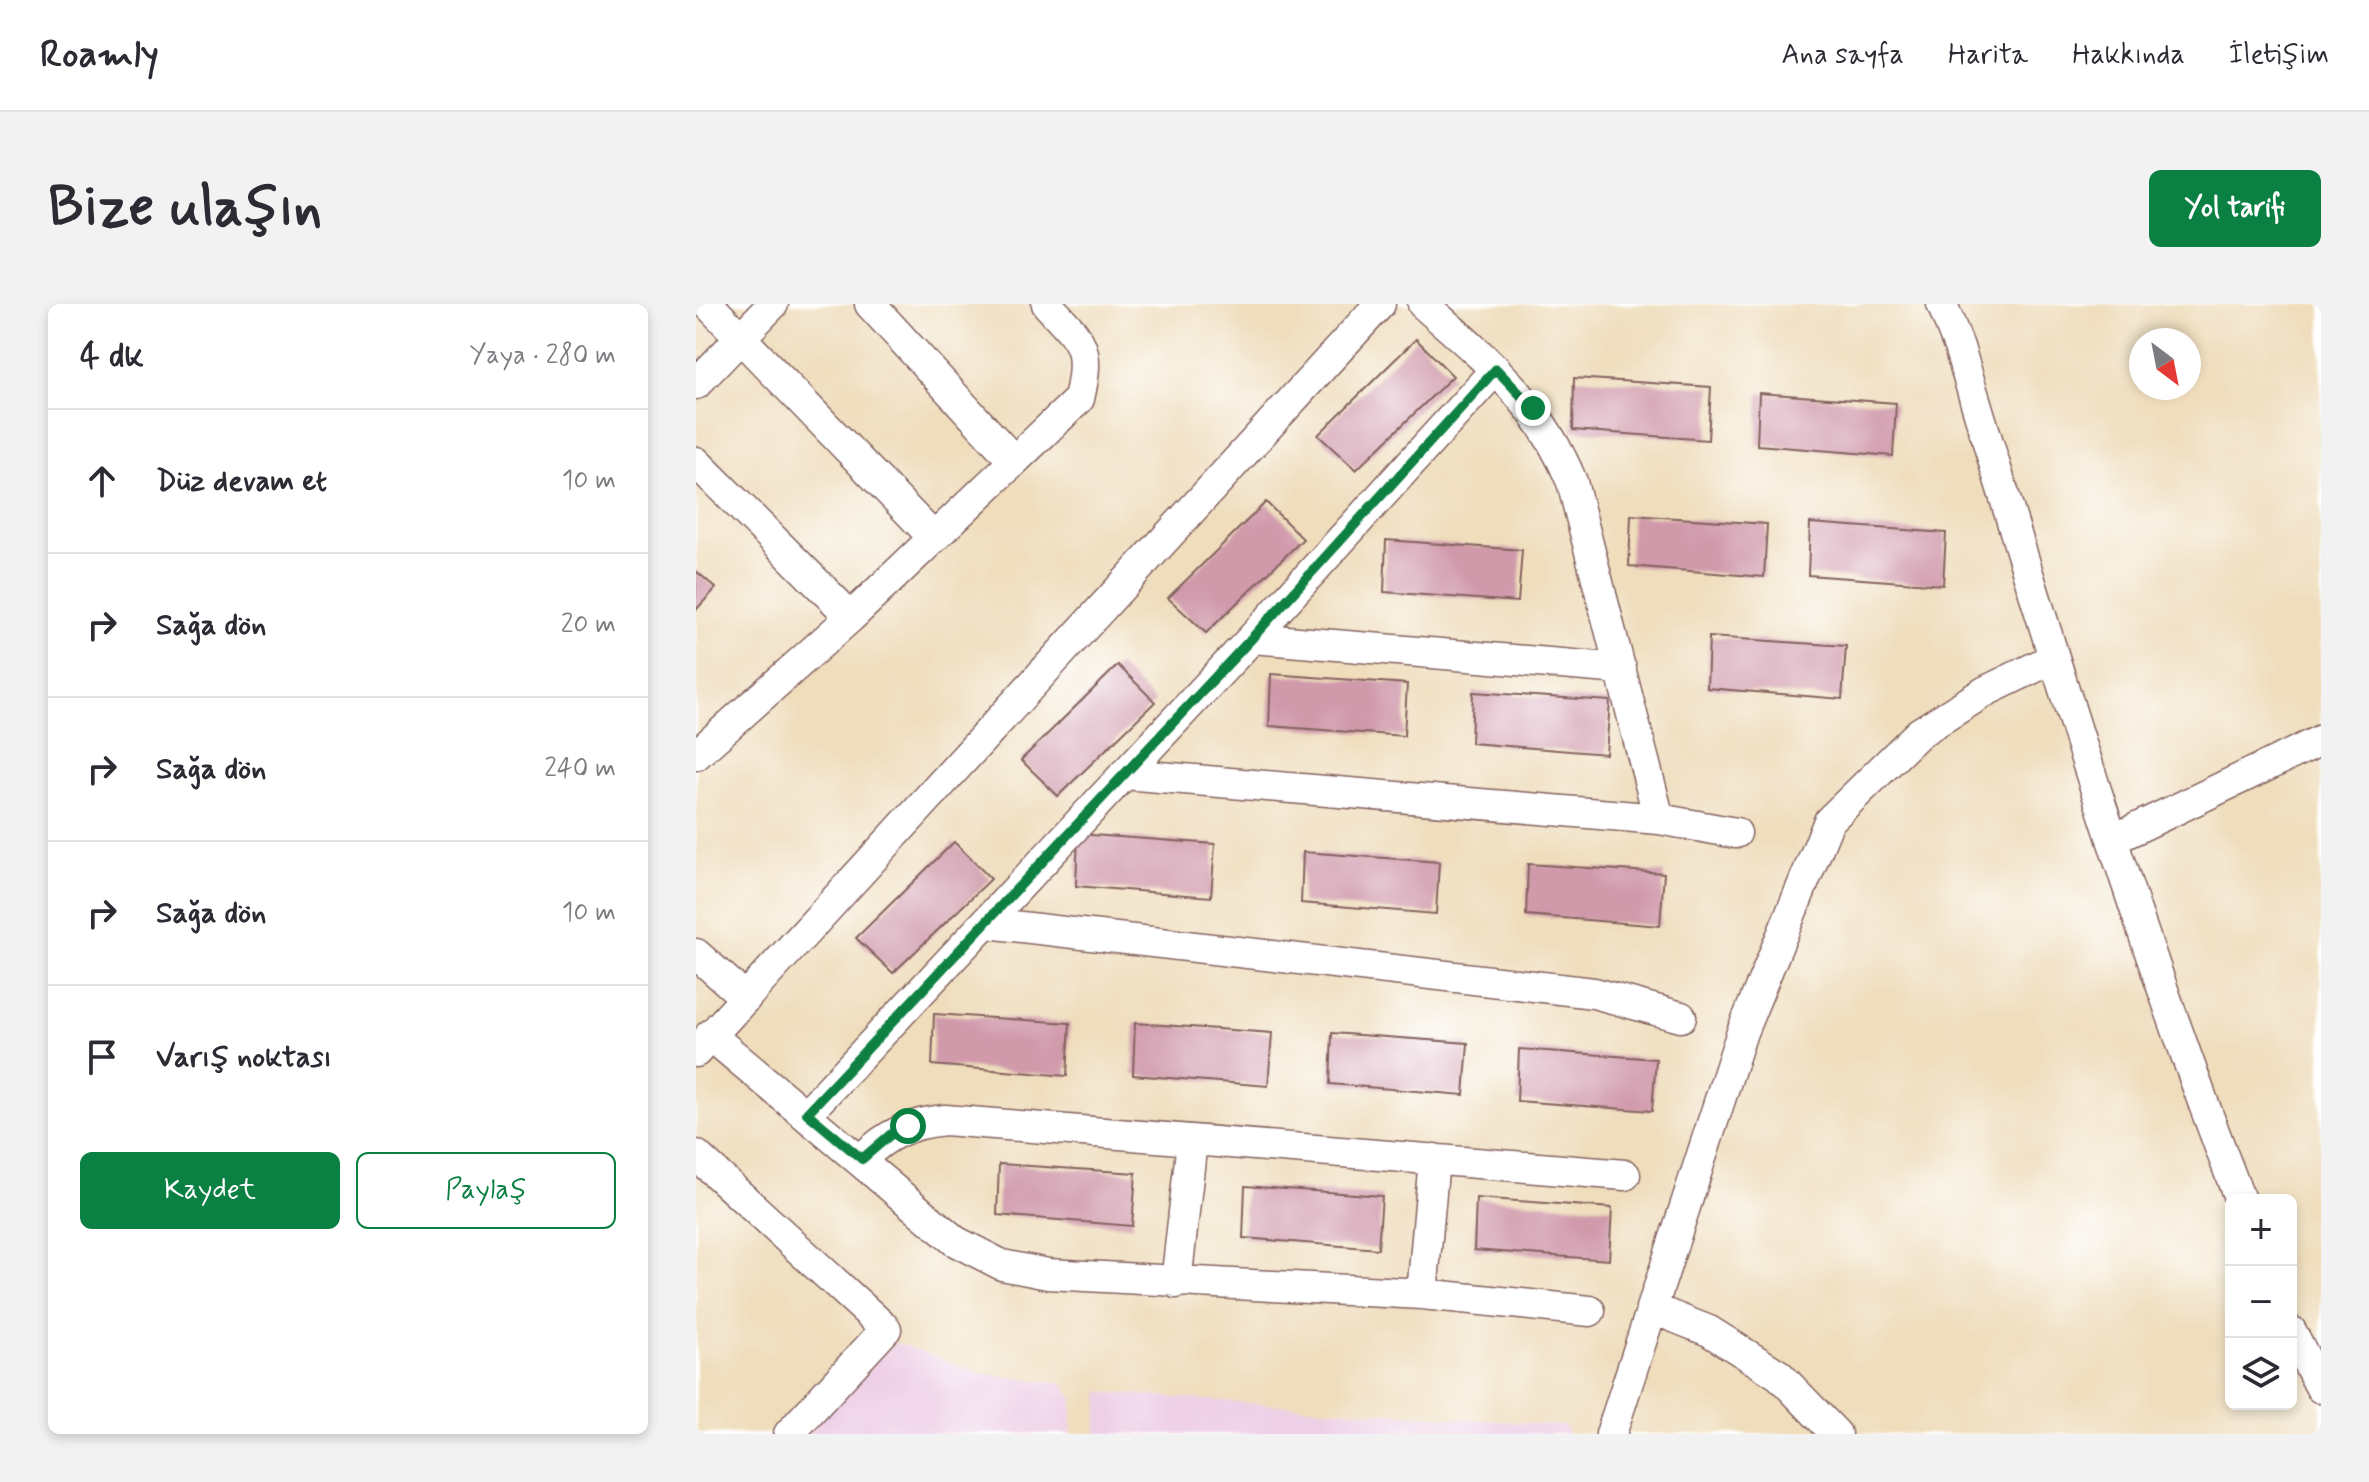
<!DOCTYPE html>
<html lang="tr">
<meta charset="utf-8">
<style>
:root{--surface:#fff;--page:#f2f2f3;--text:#2b2b33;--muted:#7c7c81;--line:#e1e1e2;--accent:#0b8043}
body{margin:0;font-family:Mynerve,sans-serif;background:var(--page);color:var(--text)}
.controls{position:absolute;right:24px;bottom:24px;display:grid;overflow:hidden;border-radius:12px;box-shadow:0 4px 12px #0003}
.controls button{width:72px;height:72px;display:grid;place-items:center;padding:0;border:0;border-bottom:2px solid var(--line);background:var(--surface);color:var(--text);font:40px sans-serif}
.compass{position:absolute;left:1433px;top:24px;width:72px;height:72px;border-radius:50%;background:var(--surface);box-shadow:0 4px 12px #0003;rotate:148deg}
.stop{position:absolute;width:24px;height:24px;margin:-18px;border:6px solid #0b8043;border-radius:50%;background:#fff}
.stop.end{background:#0b8043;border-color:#fff;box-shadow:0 2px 8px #0008}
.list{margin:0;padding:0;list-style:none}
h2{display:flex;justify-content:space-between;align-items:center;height:104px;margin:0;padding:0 32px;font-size:34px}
h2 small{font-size:26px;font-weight:400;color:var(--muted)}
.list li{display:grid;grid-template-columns:52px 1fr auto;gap:24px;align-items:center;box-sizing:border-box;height:144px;padding:0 32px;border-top:2px solid var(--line)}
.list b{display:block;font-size:30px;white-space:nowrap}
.list em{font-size:26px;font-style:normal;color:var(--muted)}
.actions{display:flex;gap:16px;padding:24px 32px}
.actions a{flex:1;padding:18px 0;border:2px solid var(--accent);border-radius:12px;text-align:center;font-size:28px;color:var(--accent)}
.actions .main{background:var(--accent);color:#fff}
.icon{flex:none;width:44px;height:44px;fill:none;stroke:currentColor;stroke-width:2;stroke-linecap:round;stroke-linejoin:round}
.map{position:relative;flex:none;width:1625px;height:1130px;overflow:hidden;border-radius:12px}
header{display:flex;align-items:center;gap:48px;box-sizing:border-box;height:112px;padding:0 40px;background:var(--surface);border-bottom:2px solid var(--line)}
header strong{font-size:38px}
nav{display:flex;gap:44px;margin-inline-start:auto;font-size:28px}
.intro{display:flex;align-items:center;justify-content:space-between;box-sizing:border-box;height:192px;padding:0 48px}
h1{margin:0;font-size:56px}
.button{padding:20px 36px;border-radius:12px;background:var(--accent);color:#fff;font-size:28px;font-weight:700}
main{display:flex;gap:48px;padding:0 48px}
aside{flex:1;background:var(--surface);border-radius:12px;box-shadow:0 4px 12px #0003}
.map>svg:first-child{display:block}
.built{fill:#eed0e7}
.building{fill:#d09aab}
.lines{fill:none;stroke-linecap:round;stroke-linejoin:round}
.minor-casing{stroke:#84625e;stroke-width:33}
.minor{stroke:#fff;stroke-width:30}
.route{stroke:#0b8043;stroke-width:10}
</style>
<header>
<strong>Roamly</strong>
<nav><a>Ana sayfa</a><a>Harita</a><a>Hakkında</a><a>İletişim</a></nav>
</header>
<div class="intro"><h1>Bize ulaşın</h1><a class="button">Yol tarifi</a></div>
<main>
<aside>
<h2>4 dk<small>Yaya · 280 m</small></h2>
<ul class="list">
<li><svg class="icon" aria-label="ahead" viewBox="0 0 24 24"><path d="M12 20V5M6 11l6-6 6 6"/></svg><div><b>Düz devam et</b></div><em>10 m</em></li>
<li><svg class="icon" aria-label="right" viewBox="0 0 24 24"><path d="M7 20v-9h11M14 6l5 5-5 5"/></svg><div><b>Sağa dön</b></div><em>20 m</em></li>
<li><svg class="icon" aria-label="right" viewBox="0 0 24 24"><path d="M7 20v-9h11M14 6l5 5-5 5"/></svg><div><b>Sağa dön</b></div><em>240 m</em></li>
<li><svg class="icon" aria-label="right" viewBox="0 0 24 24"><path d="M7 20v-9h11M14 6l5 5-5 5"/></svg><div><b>Sağa dön</b></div><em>10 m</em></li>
<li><svg class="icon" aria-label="arrive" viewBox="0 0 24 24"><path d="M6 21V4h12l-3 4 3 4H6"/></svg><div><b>Varış noktası</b></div></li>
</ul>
<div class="actions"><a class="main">Kaydet</a><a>Paylaş</a></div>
</aside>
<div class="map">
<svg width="1625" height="1130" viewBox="0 0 1625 1130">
<rect width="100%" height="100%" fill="#fff"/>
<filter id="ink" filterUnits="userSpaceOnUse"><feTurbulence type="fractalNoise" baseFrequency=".0125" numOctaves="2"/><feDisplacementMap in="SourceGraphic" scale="16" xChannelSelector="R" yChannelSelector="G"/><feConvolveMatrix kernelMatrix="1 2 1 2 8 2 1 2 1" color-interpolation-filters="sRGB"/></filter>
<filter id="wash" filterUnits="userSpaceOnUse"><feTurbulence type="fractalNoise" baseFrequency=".006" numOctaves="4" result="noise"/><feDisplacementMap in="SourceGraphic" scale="32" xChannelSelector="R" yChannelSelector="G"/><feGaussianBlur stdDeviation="1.8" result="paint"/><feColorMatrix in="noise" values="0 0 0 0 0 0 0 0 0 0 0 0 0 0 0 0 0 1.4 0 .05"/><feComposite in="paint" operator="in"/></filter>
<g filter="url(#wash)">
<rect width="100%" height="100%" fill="#efddbc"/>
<path class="built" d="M199 1038 285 1070 366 1079 377 1095 375 1130H111Z
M404 1088 869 1122 872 1130H400Z"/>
<g id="blocks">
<path class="building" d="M720 35 757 72 660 166 622 131Z
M878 74 1015 83 1012 136 877 126Z
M1063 89 1200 99 1197 152 1061 141Z
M570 198 607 235 510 329 472 294Z
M935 211 1071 220 1068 273 933 262Z
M1114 219 1250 229 1247 281 1112 271Z
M690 236 826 246 822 298 688 288Z
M0 267 20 284 0 306Z
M1013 333 1150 342 1146 395 1011 384Z
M422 361 459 398 362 492 325 456Z
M575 370 711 380 708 432 573 422Z
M777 388 914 397 910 450 775 439Z
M382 530 519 540 515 593 380 582Z
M258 538 295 575 197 669 160 634Z
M607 548 743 558 740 610 605 599Z
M832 560 968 569 964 622 830 611Z
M238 710 374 719 371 772 236 761Z
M439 719 576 729 572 782 437 771Z
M636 729 772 739 768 791 634 780Z
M823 745 960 755 956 807 821 797Z
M303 860 440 869 436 922 301 911Z
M549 882 686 892 682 945 547 934Z
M780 894 916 904 913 956 778 946Z"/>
</g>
</g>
<g filter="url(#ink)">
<use href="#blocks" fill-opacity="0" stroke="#84625e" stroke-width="2"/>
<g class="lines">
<g class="minor-casing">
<path id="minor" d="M12 0 238 234
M174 0 318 157
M727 0C790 56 843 97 876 178L963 515
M1246 0 1263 43C1350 330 1436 617 1544 896
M0 80 77 0
M0 158 155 313
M556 334 925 365
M0 451 155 313 383 95C395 42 386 38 351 0
M428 470 963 515 1040 529
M1418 535 1625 436
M291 619 898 689 985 713
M0 650 50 694
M14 731 259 937 306 961 352 970 726 990 894 1007
M0 748 684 0
M111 809 556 334 800 65
M0 851 190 1025 93 1130
M166 855C190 830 215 819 249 816L929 871
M480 979 496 837
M726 990 738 855
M955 1004 1013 1027 1083 1071 1140 1130
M1595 1027 1625 1084
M915 1130 1046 728 1133 517 1223 429 1290 387 1358 354"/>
</g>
<use href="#minor" class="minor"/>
</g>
</g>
<g class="lines" filter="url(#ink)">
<path class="route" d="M212 822 194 831 166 855 111 809 556 334 800 65 837 104"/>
</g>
</svg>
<div class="controls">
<button>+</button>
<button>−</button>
<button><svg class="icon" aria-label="layers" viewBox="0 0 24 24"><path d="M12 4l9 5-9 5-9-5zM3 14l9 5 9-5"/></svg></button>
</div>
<svg class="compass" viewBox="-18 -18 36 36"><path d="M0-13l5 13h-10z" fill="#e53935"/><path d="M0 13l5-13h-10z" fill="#7c7c81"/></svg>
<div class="stop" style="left:212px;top:822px"></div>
<div class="stop end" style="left:837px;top:104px"></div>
</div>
</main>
